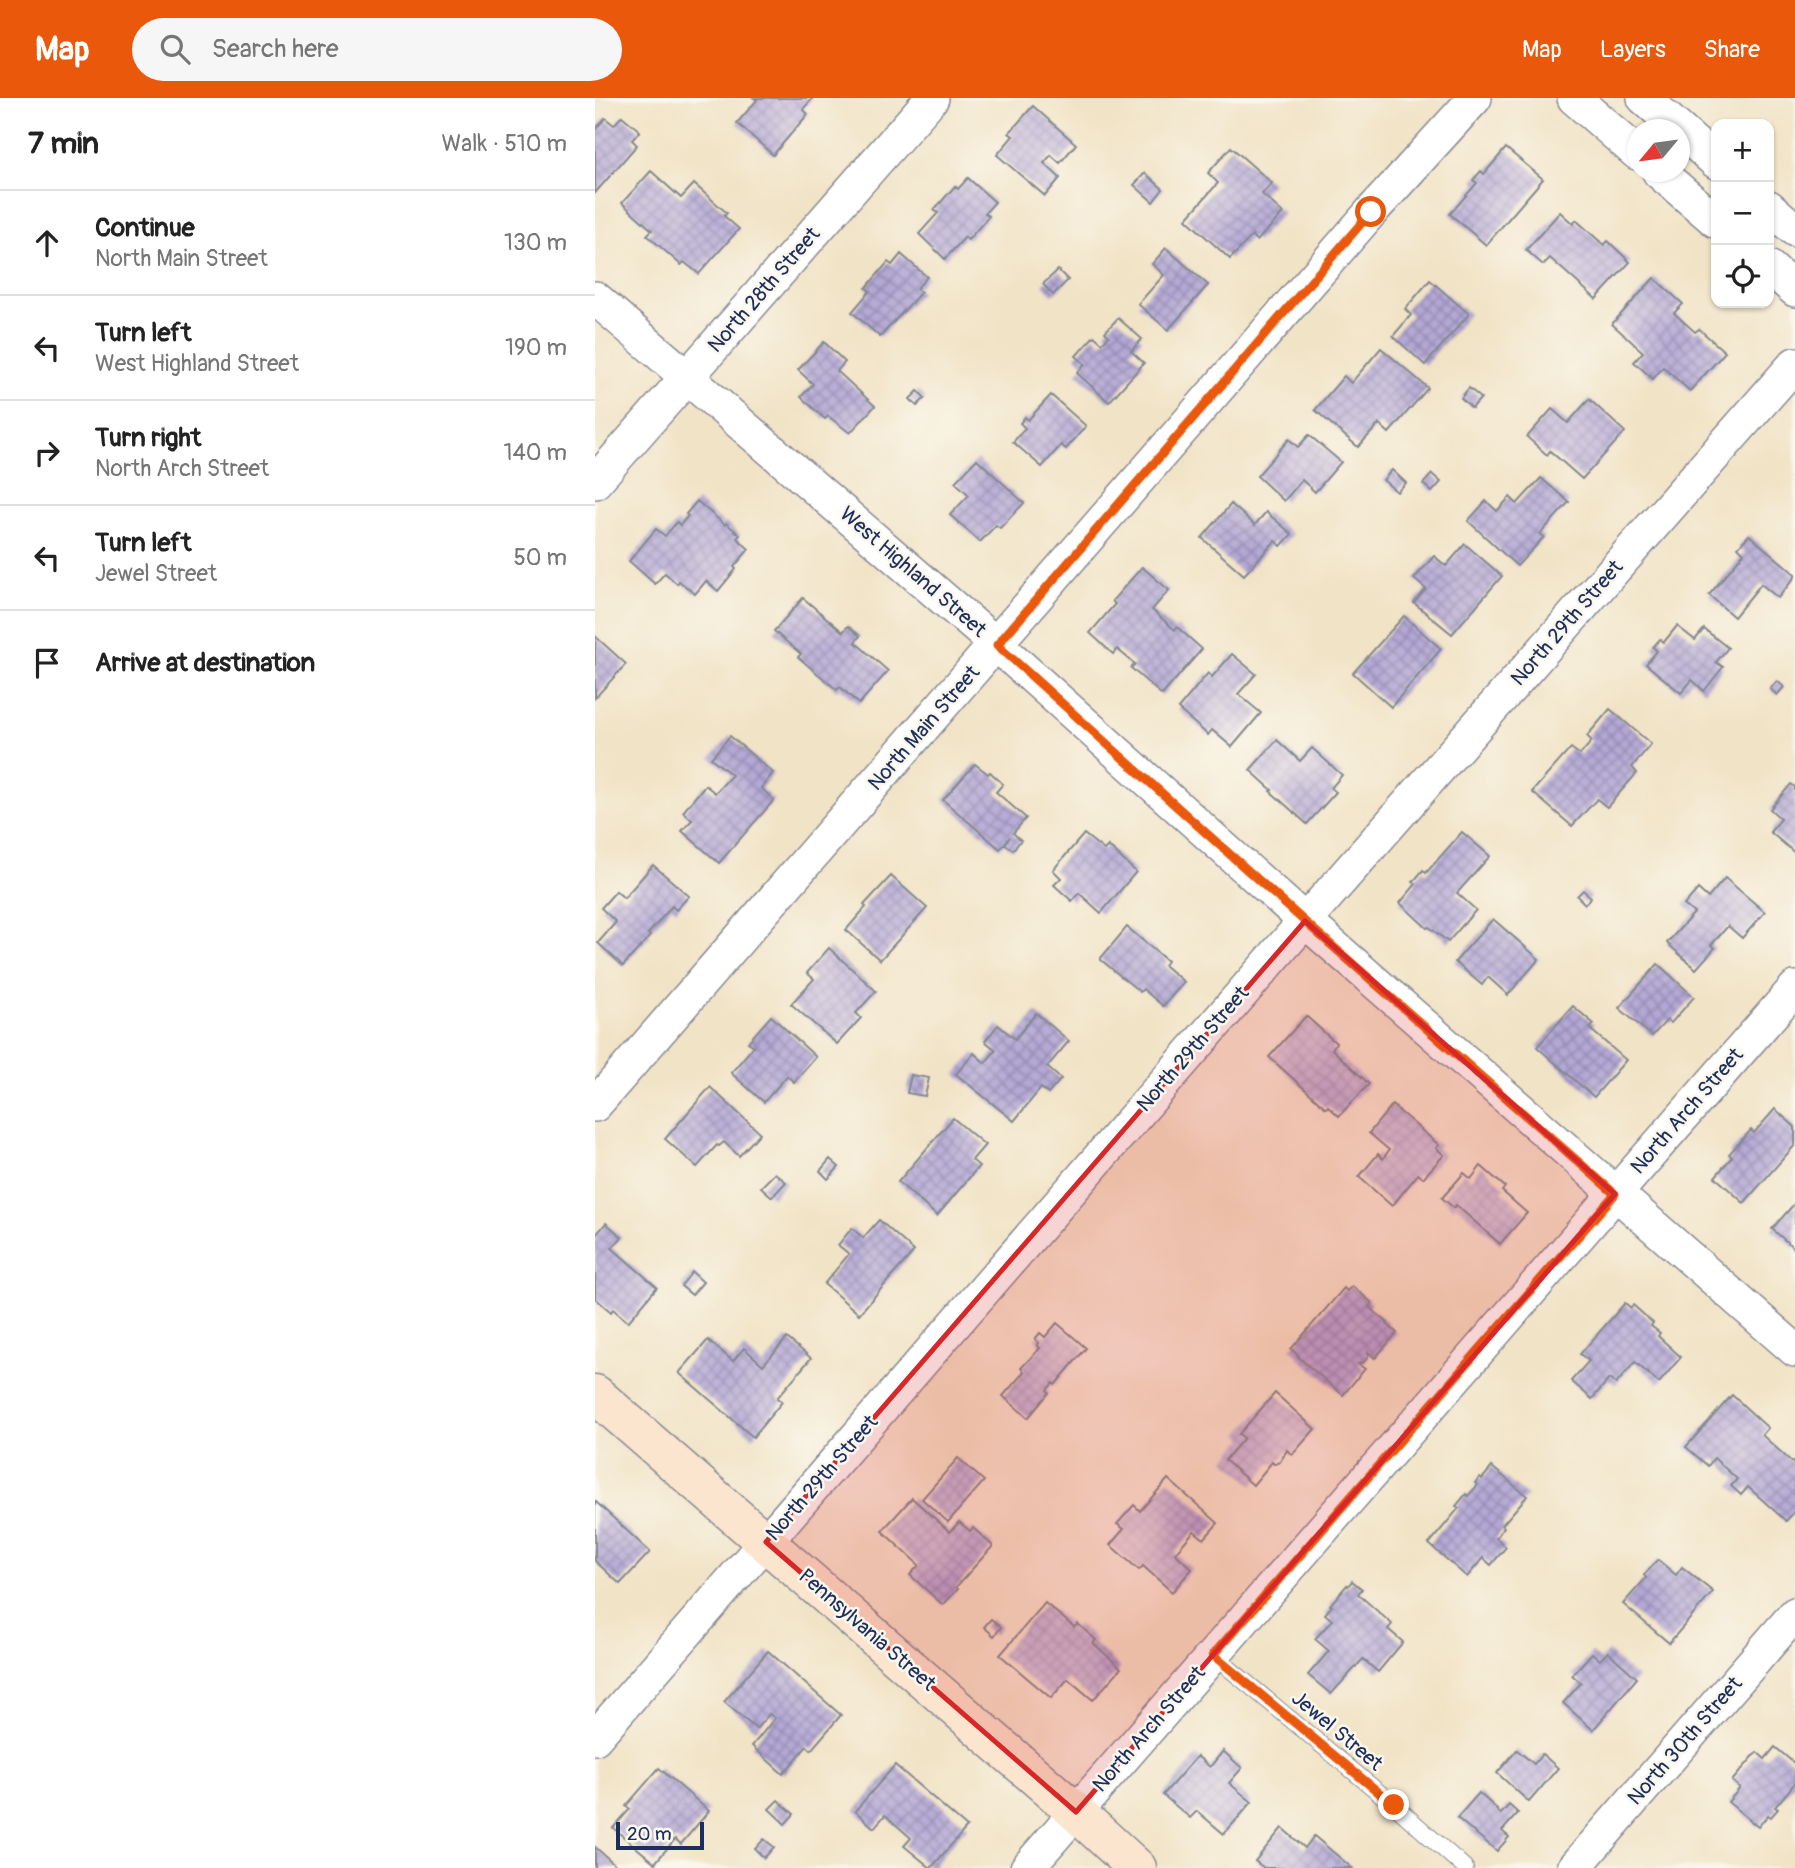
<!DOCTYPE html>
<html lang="en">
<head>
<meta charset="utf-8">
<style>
	:root { --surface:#fff; --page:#f6f6f6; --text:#222; --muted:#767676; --line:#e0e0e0; --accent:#ea580c }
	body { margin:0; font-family:Pangolin,sans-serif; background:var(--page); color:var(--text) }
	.controls { position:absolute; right:21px; top:21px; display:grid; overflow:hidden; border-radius:14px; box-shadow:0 2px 5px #0004 }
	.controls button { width:63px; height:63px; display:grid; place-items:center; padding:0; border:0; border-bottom:2px solid var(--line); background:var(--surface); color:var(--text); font:35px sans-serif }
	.compass { position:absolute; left:1032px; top:21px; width:63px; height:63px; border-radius:50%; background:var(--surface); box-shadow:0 2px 5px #0004; rotate:241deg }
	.scale { position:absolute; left:21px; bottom:18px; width:88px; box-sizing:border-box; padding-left:7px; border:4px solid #1b2f5e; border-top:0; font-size:19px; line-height:24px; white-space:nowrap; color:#1b2f5e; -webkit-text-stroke:5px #fbf7ec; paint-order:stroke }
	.stop { position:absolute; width:21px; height:21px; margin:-16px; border:5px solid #ea580c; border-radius:50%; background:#fff }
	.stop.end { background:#ea580c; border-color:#fff; box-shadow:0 2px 7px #0008 }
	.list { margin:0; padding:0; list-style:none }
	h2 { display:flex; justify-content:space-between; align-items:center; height:91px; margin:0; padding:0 28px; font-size:30px }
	h2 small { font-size:23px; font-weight:400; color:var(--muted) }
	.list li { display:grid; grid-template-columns:46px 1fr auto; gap:21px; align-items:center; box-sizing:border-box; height:105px; padding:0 28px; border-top:2px solid var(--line) }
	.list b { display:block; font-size:26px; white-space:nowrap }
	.list p { margin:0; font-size:23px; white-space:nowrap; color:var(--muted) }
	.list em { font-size:23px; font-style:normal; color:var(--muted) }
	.icon { flex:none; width:38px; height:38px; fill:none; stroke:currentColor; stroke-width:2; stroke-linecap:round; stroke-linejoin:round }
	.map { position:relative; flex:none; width:1200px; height:1770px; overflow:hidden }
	header { display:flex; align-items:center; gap:42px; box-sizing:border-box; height:98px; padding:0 35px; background:var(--accent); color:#fff }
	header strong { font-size:33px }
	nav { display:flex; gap:38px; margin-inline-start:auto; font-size:24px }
	.search { width:490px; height:63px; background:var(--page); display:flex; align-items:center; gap:18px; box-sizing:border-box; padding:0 24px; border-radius:38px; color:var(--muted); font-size:26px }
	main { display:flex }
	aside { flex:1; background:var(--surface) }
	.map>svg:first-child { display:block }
	.building { fill:url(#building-cross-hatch) }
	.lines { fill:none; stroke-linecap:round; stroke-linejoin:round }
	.lane-casing { stroke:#868992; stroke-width:18 }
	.street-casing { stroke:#868992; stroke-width:36 }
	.secondary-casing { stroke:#868992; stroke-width:41 }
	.lane { stroke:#fff; stroke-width:16 }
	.street { stroke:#fff; stroke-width:33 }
	.secondary { stroke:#fbe5cf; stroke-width:38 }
	.route { stroke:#ea580c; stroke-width:9 }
	.marked { fill:#d62828; fill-opacity:0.2; stroke:#d62828; stroke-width:5; stroke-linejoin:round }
	.labels { text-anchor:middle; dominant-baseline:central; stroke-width:5; stroke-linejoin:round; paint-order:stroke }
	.street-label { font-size:21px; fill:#1b2f5e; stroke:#fbf7ec }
</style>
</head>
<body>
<header>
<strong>Map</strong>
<div class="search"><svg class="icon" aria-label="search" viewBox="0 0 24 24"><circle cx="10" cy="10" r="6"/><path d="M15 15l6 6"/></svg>Search here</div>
<nav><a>Map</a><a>Layers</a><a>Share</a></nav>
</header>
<main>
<aside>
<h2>7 min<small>Walk · 510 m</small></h2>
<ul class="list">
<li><svg class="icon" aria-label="ahead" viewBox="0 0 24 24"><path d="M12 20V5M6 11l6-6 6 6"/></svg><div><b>Continue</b><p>North Main Street</p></div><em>130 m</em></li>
<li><svg class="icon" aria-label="left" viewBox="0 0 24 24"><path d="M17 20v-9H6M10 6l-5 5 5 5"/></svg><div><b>Turn left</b><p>West Highland Street</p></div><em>190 m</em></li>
<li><svg class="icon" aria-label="right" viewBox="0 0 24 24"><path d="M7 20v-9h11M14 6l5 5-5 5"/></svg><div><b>Turn right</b><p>North Arch Street</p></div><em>140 m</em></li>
<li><svg class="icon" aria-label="left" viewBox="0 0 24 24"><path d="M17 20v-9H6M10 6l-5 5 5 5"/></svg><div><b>Turn left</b><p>Jewel Street</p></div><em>50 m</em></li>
<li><svg class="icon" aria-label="arrive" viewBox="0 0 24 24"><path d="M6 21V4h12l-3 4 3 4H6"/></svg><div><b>Arrive at destination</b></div></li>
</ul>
</aside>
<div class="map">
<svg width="1200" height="1770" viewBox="0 0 1200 1770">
	<defs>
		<pattern id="building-cross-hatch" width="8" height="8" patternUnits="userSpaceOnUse" patternTransform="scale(1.75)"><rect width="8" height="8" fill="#b4a8d5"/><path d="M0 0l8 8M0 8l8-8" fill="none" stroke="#9289b0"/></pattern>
	</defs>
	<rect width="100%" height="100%" fill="#fbf7ec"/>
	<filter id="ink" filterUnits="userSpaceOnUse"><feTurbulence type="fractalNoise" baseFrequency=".0143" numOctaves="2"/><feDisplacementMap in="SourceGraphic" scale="14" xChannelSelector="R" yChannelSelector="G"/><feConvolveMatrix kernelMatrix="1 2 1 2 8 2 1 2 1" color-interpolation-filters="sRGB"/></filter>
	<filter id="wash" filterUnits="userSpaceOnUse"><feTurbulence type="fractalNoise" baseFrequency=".00686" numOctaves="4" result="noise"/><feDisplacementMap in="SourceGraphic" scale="28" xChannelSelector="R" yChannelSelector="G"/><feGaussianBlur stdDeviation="1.57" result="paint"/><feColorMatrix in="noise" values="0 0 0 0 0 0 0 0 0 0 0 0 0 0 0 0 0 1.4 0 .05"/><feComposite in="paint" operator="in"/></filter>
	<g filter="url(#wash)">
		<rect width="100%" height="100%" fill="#f1e3c6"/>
		<g id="blocks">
			<!-- building -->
			<g class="building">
				<polygon points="159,0 218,0 208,11 213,16 178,57 142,25 162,2"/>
				<polygon points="438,8 481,46 465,65 456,57 449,65 465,80 450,98 402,57 418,38 414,35"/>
				<polygon points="27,18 45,33 37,42 42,47 0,95 0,32 10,20 19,27"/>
				<polygon points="636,49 677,85 667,96 688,115 662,143 657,138 635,161 591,121 623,85 613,75"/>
				<polygon points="911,50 948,81 891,147 855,116 882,85 878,82 886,73 889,76"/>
				<polygon points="56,73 86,100 99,86 132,115 129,118 144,131 104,176 89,164 86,167 52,137 57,132 27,105"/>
				<polygon points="550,75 568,91 558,104 539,87"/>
				<polygon points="373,80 400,104 390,115 394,118 373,142 370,139 350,161 324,136 343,115 339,112 360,88 363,91"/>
				<polygon points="965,114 978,126 981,122 1009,147 1013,143 1035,164 1001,201 955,160 948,167 931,152"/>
				<polygon points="571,150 613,187 573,232 543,206 569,177 557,166"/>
				<polygon points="306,156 332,179 321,191 326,194 285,239 257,214 275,193 271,190 293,164 297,167"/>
				<polygon points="463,172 473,182 458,197 448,186"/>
				<polygon points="1059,180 1088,206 1079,215 1100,234 1104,231 1130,254 1095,293 1068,269 1058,281 1039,264 1048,254 1017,226"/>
				<polygon points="835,182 874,216 830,267 798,238 816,217 810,211"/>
				<polygon points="523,220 547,241 536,253 549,265 514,304 482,275 490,266 481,258 499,238 507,245 514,238 510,234"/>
				<polygon points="229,244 250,264 242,273 280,308 255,335 233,318 230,321 206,299 218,286 203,272"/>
				<polygon points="786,250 833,290 794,335 784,326 763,349 720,312 749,278 756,285"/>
				<polygon points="874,290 886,300 877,310 866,300"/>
				<polygon points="323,293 330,300 322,308 315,301"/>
				<polygon points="456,297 491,328 471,351 466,347 447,369 418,344 430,330 425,325 430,319 433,322"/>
				<polygon points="994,301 1030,334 987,381 955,353 952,357 932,339 957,311 973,325"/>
				<polygon points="714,337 746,364 720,394 707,382 689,403 662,378 694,341 703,349"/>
				<polygon points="382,361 429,405 405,430 401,427 385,444 355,417 374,397 360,384"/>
				<polygon points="797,372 811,385 802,394 788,382"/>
				<polygon points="837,376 846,384 837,394 828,386"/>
				<polygon points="946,380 974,404 945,436 949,439 922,468 873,423 891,403 902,413 915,399 922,406"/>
				<polygon points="102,403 130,427 131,425 145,437 142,440 154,451 139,469 141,471 123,493 111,483 100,496 84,483 82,486 70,475 60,486 34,463 61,431 70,438 82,424 85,427 93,418 91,416"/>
				<polygon points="636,406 660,427 671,414 697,436 686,448 680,443 649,477 607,440"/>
				<polygon points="1154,437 1200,476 1200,479 1183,500 1166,486 1139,519 1114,497 1149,455 1143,449"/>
				<polygon points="870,446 907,478 857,536 819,505 831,491 819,481 839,458 851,468"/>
				<polygon points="547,469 574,492 557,512 580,532 582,529 607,551 567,597 536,570 540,566 522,551 518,556 495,535 520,506 517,503"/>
				<polygon points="208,500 248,534 253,528 265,538 260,544 293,573 264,606 245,589 242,592 203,559 206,556 179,533"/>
				<polygon points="809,518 846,551 796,609 758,575"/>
				<polygon points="1082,528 1100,542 1109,531 1133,550 1121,564 1128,569 1109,593 1097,582 1086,595 1051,566 1062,553 1058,549 1065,541 1069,544"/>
				<polygon points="0,538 31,566 0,600"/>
				<polygon points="637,556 661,576 643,596 666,615 637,649 617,632 613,637 583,611 613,575 617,579"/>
				<polygon points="1182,583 1189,589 1182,597 1175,591"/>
				<polygon points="1015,611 1056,646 1037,669 1042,675 1012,709 1002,701 977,728 937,694 976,650 985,657 997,643 992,638"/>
				<polygon points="135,638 178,675 166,690 179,702 124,765 87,733 97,722 88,714 110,687 120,695 137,677 116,660"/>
				<polygon points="682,642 705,663 717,650 747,677 736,690 741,694 712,726 675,693 677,692 655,672"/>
				<polygon points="380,666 393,676 395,674 408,686 401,694 431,720 418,735 426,742 418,752 410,746 415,739 405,751 348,702"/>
				<polygon points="1196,686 1200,689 1200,755 1175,734 1186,721 1175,711"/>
				<polygon points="867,734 895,758 862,795 881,812 853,844 834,829 832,830 805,805 821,786 818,784 828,772 831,775"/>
				<polygon points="489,736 509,752 513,748 541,774 506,815 484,795 477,803 459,787 466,780 458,772"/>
				<polygon points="58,767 94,798 81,812 77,808 53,836 55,838 28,868 3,845 21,824 6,810 21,793 29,800"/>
				<polygon points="296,778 332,810 285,862 251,832 271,809 269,807"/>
				<polygon points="1130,780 1170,814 1147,840 1133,828 1116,847 1120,850 1101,871 1072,845 1099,815 1089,807 1103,791 1113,800"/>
				<polygon points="988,792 996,799 990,806 982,798"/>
				<polygon points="898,821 944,861 913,897 893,879 887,887 860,864"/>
				<polygon points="532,829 572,863 569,867 589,884 568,908 548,891 545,894 505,861"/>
				<polygon points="234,850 281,893 261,915 266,920 242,946 196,906 219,881 212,875"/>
				<polygon points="1063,866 1099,899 1076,925 1072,922 1057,938 1024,910"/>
				<polygon points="978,908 999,926 995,931 1031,962 999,999 942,949"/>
				<polygon points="441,915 474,943 452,969 466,981 453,996 446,990 419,1023 361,976 379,955 390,965 401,952 390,943 403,927 420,941"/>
				<polygon points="176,918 221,959 199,984 192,978 169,1004 136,975 159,948 153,944"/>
				<polygon points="711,918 741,945 737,951 774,986 744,1018 733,1008 731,1010 674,959"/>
				<polygon points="316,977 334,980 330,998 312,995"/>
				<polygon points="115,989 165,1035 144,1058 129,1044 124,1048 122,1047 102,1069 70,1041"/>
				<polygon points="797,1007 844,1047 841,1050 849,1057 828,1080 823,1076 797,1108 764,1079 783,1056 788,1061 794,1052 774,1035"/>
				<polygon points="1180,1011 1200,1029 1200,1047 1149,1105 1120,1079 1137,1059 1134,1056 1156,1032 1159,1035"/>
				<polygon points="358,1020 390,1047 377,1062 384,1068 342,1118 303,1084"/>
				<polygon points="235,1061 244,1069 233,1081 225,1073"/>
				<polygon points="886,1068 910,1089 907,1093 932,1115 905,1146 861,1107 859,1110 847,1100 869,1075 876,1081"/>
				<polygon points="180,1075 191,1084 177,1099 166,1089"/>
				<polygon points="1200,1105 1200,1151 1177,1131"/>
				<polygon points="284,1122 319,1153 264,1216 229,1186 254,1156 243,1147 257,1130 268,1140"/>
				<polygon points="11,1125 27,1139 17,1150 62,1189 33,1224 18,1211 16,1214 0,1200 0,1138"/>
				<polygon points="97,1174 108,1184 97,1197 86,1188"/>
				<polygon points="757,1188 777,1205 774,1209 793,1225 792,1226 802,1235 780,1260 773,1254 773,1259 769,1264 763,1266 770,1271 748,1297 703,1259 704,1258 696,1251 749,1190 752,1193"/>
				<polygon points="1030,1205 1036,1210 1038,1207 1058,1225 1056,1228 1065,1235 1063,1238 1086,1259 1064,1285 1040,1264 1021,1286 1014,1281 997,1301 976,1283 994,1263 985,1256"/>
				<polygon points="462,1225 491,1250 460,1287 458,1285 452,1292 454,1295 433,1320 408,1298 429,1274 426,1270 445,1250 442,1247 444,1245 440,1241 445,1235 450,1239"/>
				<polygon points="192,1240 216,1260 182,1300 187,1304 158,1339 84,1275 113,1242 138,1263 149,1250 168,1267"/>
				<polygon points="680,1295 720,1331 697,1357 692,1352 685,1364 679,1366 677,1364 658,1387 630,1362 649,1340 644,1336"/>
				<polygon points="1137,1297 1173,1330 1167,1337 1200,1367 1200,1413 1191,1423 1153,1389 1146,1397 1136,1388 1142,1381 1119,1360 1113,1368 1091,1349"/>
				<polygon points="363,1360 389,1383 353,1424 327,1401"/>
				<polygon points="897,1369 932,1398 907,1427 909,1429 901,1440 911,1449 896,1467 888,1460 872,1479 834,1446 864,1410 861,1408 871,1396 873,1398 883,1387 880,1385 885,1379 887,1381"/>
				<polygon points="573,1381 623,1425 609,1441 599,1433 580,1455 597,1471 577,1494 548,1468 544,1472 515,1447 529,1431 522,1426 539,1407 545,1413"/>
				<polygon points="317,1400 355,1434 364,1424 375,1433 378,1430 398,1448 361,1489 363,1491 348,1507 315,1477 324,1467 287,1433"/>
				<polygon points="0,1403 55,1454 25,1486 0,1463"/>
				<polygon points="1063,1462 1081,1477 1087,1469 1118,1494 1074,1545 1028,1506 1051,1480 1049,1477"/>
				<polygon points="757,1483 767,1491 763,1496 797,1526 793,1531 808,1544 783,1574 768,1561 736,1596 713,1577 734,1553 720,1541 737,1522 730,1516 737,1508 735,1507 752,1487 753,1488"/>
				<polygon points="450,1505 479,1529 483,1526 501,1542 498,1545 526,1570 498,1602 473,1581 456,1600 405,1557"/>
				<polygon points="396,1521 406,1529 399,1538 389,1529"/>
				<polygon points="173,1553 246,1617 216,1652 212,1648 188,1676 157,1648 180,1620 174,1616 161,1631 129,1604"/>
				<polygon points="1013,1554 1042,1580 998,1632 968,1605 986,1585 977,1577 997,1555 1005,1562"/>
				<polygon points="1180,1649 1200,1666 1200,1685 1180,1709 1183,1711 1176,1719 1173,1717 1163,1729 1133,1704 1145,1690 1137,1683 1162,1654 1170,1661"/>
				<polygon points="922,1652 939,1666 947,1656 963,1670 934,1704 902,1675"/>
				<polygon points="628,1653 647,1670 634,1685 657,1704 629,1736 602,1713 595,1720 568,1697 602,1658 615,1669"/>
				<polygon points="300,1667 372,1729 336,1770 309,1748 316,1740 290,1717 279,1730 260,1713"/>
				<polygon points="64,1670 114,1713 86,1746 80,1741 60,1765 18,1730 35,1711 31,1708"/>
				<polygon points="884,1695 902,1711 901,1712 906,1716 914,1707 923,1715 907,1733 914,1739 902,1753 862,1720"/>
				<polygon points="183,1702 199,1716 190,1726 174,1711"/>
				<polygon points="687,1730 710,1750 719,1738 757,1770 669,1770 660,1763"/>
				<polygon points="169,1741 179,1749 169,1760 160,1751"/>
				<polygon points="0,1749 24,1770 0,1770"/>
			</g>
		</g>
	</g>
	<g filter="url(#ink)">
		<use href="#blocks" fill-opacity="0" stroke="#868992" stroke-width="2"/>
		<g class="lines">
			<defs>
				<polyline id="lane" points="618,1557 799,1707 870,1770"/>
				<g id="street">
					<polyline points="979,0 1042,55"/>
					<polyline points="1049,0 1121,64"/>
					<polyline points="1064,74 1121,123"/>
					<polyline points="1174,109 1200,132"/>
					<polyline points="1174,169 1200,192"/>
					<polyline points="0,200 402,547 710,823 1200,1252"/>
					<polyline points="0,384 337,0"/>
					<polyline points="0,1007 776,114 880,0"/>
					<polyline points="0,1640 710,823 1200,266"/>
					<polyline points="432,1770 1200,890"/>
					<polyline points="979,1770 1200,1516"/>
				</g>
				<polyline id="secondary" points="0,1296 481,1714 542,1770"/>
			</defs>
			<!-- lane casing -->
			<use href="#lane" class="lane-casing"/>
			<!-- street casing -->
			<use href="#street" class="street-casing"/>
			<!-- secondary casing -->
			<use href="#secondary" class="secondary-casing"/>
			<!-- lane -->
			<use href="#lane" class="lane"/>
			<!-- street -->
			<use href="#street" class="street"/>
			<!-- secondary -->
			<use href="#secondary" class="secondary"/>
		</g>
	</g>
	<g class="lines" filter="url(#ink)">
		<!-- route -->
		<polyline class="route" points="776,114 402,547 709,823 1020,1096 618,1557 799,1707"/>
	</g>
	<!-- marked area -->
	<path class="marked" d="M710,823l310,273 -539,618 -310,-270z"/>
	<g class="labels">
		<!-- street labels -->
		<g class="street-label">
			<text transform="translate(169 192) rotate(-49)">North 28th Street</text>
			<text transform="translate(318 474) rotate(41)">West Highland Street</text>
			<text transform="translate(972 525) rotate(-49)">North 29th Street</text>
			<text transform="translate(329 630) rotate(-49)">North Main Street</text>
			<text transform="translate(598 951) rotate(-49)">North 29th Street</text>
			<text transform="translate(1092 1013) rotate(-49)">North Arch Street</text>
			<text transform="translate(227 1380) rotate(-49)">North 29th Street</text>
			<text transform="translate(272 1532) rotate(41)">Pennsylvania Street</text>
			<text transform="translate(554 1631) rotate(-49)">North Arch Street</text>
			<text transform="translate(742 1633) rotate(40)">Jewel Street</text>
			<text transform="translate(1090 1643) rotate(-49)">North 30th Street</text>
		</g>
	</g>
</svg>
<div class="controls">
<button>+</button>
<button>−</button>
<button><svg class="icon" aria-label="locate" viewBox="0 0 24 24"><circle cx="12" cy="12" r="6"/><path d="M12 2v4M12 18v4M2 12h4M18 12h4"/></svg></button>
</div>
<svg class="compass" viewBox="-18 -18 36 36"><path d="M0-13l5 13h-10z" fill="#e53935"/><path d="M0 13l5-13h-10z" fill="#767676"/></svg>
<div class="scale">20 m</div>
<div class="stop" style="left:776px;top:114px"></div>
<div class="stop end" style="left:799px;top:1707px"></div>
</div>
</main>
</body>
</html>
